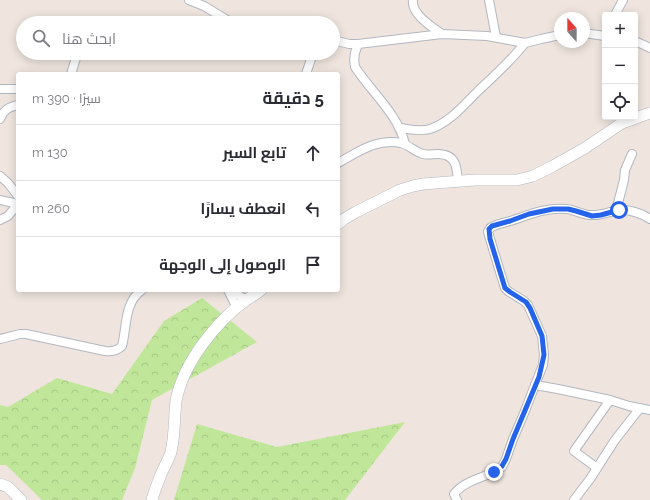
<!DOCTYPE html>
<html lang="ar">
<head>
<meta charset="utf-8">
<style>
	:root { --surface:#fff; --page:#f2f2f3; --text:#2b2b33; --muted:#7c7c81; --line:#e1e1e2 }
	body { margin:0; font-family:Raleway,Cairo,sans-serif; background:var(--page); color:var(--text); direction:rtl }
	.controls { position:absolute; right:12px; top:12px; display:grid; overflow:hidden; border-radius:4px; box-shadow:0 2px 10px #0003 }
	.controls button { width:36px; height:36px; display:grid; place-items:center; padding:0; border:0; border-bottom:1px solid var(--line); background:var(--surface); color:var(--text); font:20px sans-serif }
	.compass { position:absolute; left:554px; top:12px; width:36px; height:36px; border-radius:50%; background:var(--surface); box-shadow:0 2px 10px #0003; rotate:339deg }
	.stop { position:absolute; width:12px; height:12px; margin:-9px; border:3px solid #2563eb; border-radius:50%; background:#fff }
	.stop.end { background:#2563eb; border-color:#fff; box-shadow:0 1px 4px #0008 }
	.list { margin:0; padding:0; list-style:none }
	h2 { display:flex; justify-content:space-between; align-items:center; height:52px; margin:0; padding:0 16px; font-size:17px }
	h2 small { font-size:13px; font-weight:400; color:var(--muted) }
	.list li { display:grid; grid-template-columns:26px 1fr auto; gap:12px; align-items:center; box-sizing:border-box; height:56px; padding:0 16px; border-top:1px solid var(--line) }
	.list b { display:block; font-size:15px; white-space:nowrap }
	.list em { font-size:13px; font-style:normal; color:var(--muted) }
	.icon { flex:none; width:22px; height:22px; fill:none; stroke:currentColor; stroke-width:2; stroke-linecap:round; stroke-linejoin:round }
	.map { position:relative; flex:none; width:650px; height:500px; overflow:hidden; direction:ltr }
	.search { position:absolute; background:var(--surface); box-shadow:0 2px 10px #0003; left:16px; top:16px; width:324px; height:44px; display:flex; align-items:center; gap:10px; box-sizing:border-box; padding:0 14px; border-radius:22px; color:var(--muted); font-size:15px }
	.panel { position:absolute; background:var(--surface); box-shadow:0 2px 10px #0003; left:16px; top:72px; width:324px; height:220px; border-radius:4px; direction:rtl }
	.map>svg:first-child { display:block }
	.forest { fill:url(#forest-crowns) }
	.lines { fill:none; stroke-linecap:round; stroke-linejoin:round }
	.street-casing { stroke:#b2b7c1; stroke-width:10 }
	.secondary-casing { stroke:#b2b7c1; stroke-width:12 }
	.street { stroke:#fff; stroke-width:8 }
	.secondary { stroke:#fff; stroke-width:11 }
	.route { stroke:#2563eb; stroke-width:5 }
</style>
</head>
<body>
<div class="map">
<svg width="650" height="500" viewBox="0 0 650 500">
	<defs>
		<pattern id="forest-crowns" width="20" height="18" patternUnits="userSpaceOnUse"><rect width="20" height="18" fill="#c0e799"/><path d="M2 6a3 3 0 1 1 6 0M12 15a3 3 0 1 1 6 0" fill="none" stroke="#a5c684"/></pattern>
	</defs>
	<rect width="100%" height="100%" fill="#efe5de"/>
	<!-- forest -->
	<g class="forest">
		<polygon points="202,298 257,342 152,400 135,468 122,500 42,500 6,465 0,465 0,405 8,407 57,378 112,394 164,321"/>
		<polygon points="405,422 345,500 174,500 197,424 277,447"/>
	</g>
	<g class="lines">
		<defs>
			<g id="street">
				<polyline points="189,0 204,6 232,23"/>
				<path d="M413,0c-2,14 19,27 29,34"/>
				<polyline points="489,0 496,37"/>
				<polyline points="615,15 623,0"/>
				<polyline points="231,23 262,21 275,23"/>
				<polyline points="584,33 605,36"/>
				<polyline points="333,40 349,44 358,44 442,34 487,36 525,43 541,39 560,35"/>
				<polyline points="635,41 650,48"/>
				<path d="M358,44c-3,8 -5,14 -3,23 17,26 43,47 50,77"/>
				<polyline points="71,74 76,58 81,53"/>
				<polyline points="306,74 313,53"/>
				<polyline points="0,89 18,89"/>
				<path d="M0,119c4,-9 8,-12 18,-14"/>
				<path d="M400,128c9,1 20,4 30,1 19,-6 34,-24 48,-38 16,-15 33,-30 47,-48"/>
				<path d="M338,163c20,-11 39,-25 63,-20 8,2 14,9 22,11 4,1 10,0 15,0 18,0 19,13 20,28"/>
				<polyline points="0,176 8,183 18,196"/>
				<polyline points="0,200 18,204"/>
				<polyline points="616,211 624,180 625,170 632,154"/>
				<path d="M650,219c-9,-6 -22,-10 -32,-9 -9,2 -16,5 -24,5 -10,1 -18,-5 -27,-6 -21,-2 -38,6 -57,12 -7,2 -14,3 -20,7l-2,4 9,30 8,26 3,3 16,10 4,4 14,31 2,19 -1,10 -8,20 23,4 52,11 19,6 21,4"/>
				<polyline points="0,220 8,216 18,204"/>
				<polyline points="228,290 237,308"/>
				<polyline points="231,290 246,300"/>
				<path d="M0,339l20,-5h6l79,17c7,1 12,0 17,-5 5,-19 2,-44 20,-56"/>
				<polyline points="597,468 574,451 610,400"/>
				<path d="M457,500l-3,-6c9,-12 27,-16 40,-22l8,-5 4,-8 7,-20 12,-28 10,-26"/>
				<polyline points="574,500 590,479 615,440 640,408"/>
			</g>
			<g id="secondary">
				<polyline points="338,224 344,219 356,212 400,190 413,186 423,184 475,180 517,180 533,176 553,166 585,148 622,123 650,113"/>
				<polyline points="0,484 8,487 21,500"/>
				<path d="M152,500c2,-8 5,-15 8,-23 3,-8 8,-16 11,-25 4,-17 3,-34 5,-51 7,-38 40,-79 70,-101 5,-3 10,-6 15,-10"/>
			</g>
		</defs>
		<!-- street casing -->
		<use href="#street" class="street-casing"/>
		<!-- secondary casing -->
		<use href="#secondary" class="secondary-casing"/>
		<!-- street -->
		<use href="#street" class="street"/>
		<!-- secondary -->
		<use href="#secondary" class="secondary"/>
	</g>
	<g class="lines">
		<!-- route -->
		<polyline class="route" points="494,472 502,466 506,459 513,439 539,377 544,355 542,336 530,308 526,302 510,292 505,288 490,239 489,229 492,226 510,221 529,214 553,209 568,209 576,211 592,216 601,215 619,210"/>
	</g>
</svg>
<div class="controls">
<button>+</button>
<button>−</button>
<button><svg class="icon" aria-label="locate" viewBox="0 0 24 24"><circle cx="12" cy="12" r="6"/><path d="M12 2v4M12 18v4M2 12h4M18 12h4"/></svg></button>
</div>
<svg class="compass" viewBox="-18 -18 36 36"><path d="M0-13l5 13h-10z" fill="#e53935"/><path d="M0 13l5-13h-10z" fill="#7c7c81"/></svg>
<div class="stop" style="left:619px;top:210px"></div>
<div class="stop end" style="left:494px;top:472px"></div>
<div class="search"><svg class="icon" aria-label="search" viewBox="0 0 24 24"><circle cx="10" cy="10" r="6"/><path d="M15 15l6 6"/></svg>ابحث هنا</div>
<section class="panel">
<h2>5 دقيقة<small>سيرًا · 390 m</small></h2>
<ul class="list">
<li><svg class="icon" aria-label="ahead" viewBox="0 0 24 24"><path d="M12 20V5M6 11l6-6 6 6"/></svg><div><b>تابع السير</b></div><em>130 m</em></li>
<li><svg class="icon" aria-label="left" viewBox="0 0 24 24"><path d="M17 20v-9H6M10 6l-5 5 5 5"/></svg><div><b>انعطف يسارًا</b></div><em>260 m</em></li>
<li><svg class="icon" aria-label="arrive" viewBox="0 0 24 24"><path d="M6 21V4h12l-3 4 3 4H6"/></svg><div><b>الوصول إلى الوجهة</b></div></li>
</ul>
</section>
</div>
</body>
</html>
